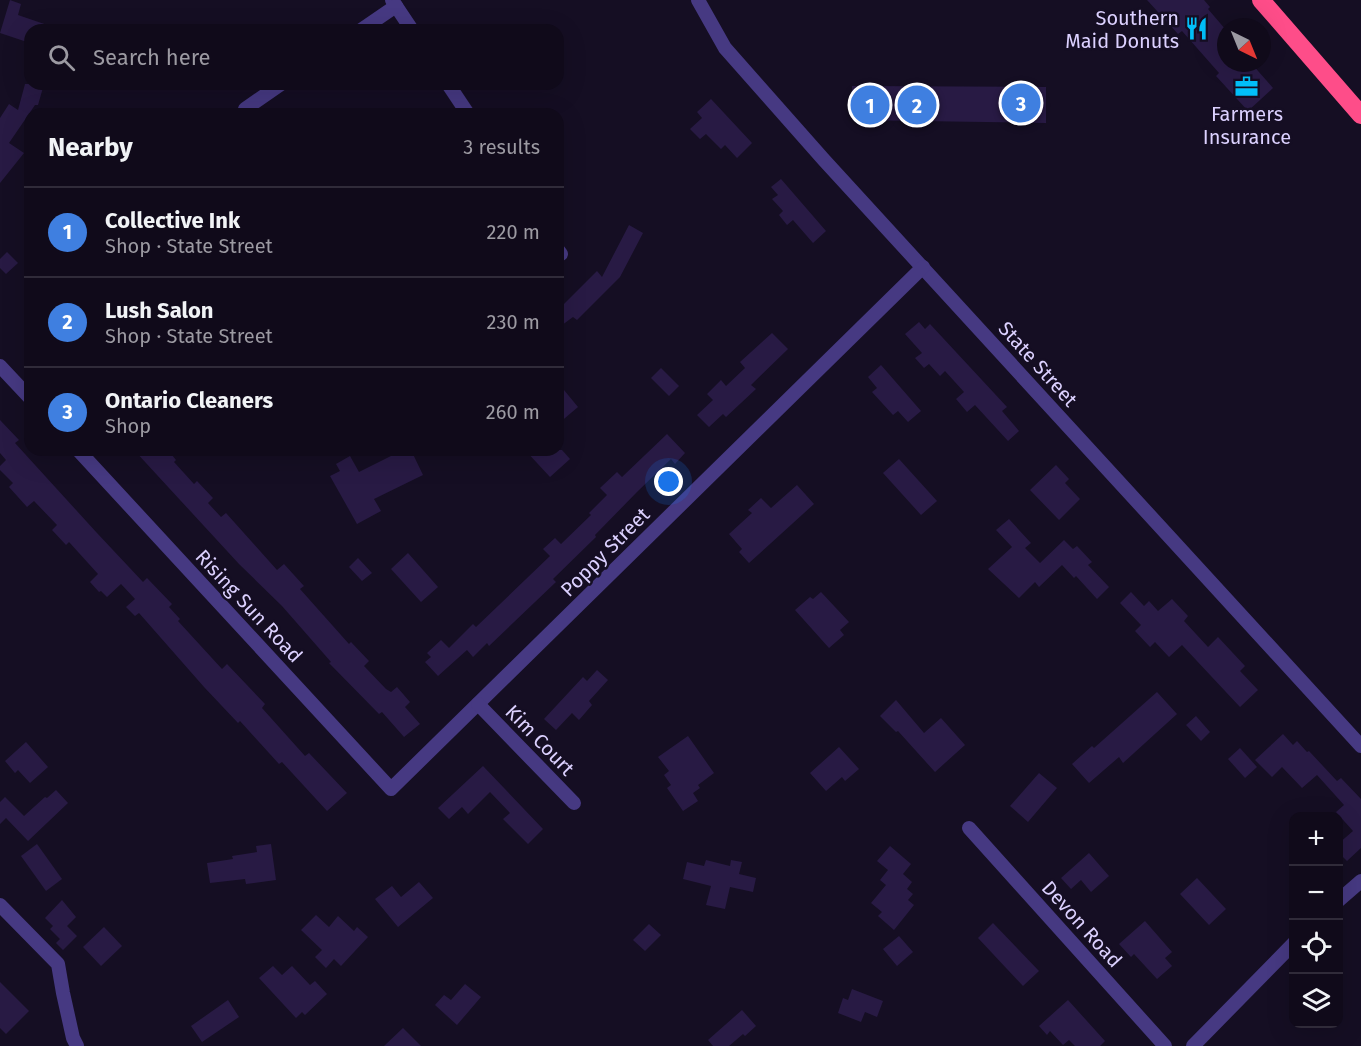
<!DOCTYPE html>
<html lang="en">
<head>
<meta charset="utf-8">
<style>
	:root { --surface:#100a1a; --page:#191323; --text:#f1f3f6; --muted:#9c9aa2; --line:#302b39; --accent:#02bff9 }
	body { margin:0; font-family:"Fira Sans",sans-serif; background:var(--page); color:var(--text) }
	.controls { position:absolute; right:18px; bottom:18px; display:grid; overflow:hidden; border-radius:12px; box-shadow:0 6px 24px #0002 }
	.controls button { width:54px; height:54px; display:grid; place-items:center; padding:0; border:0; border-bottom:2px solid var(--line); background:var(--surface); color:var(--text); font:30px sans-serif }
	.compass { position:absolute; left:1217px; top:18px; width:54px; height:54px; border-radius:50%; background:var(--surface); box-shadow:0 6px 24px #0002; rotate:137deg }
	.you { position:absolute; left:669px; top:482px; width:21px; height:21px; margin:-15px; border:4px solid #fff; border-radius:50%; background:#1a73e8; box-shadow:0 0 0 9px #1a73e833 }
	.badge { display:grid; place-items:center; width:39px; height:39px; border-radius:50%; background:var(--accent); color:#fff; font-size:20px; font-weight:700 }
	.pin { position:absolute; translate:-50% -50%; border:3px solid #fff; box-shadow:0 2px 6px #0006 }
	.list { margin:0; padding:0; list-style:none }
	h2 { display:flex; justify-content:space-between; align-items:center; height:78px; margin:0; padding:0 24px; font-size:26px }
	h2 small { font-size:20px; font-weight:400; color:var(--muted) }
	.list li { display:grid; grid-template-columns:39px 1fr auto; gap:18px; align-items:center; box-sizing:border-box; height:90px; padding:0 24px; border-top:2px solid var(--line) }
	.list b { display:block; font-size:22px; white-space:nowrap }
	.list p { margin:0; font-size:20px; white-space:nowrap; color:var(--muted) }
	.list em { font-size:20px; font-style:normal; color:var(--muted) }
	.icon { flex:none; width:33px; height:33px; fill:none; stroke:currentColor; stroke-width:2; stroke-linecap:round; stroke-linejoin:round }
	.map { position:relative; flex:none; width:1361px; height:1046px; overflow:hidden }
	.search { position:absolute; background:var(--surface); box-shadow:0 6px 24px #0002; left:24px; top:24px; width:540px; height:66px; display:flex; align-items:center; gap:15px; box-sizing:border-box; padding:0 21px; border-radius:18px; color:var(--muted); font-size:22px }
	.panel { position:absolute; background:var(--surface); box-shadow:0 6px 24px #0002; left:24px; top:108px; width:540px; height:348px; border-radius:18px }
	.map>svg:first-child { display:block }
	.building { fill:#281a44 }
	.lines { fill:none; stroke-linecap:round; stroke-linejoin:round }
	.minor { stroke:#463982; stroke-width:14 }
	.motorway { stroke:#fe4d89; stroke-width:18 }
	.labels { text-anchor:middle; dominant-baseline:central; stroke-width:5; stroke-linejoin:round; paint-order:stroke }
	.poi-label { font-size:20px; fill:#dcd1ff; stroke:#150e23; text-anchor:end }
	.street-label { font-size:20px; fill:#dcd1ff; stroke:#150e23 }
</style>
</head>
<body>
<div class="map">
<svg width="1361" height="1046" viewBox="0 0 1361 1046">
	<rect width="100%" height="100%" fill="#150e23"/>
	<!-- building -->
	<g class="building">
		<polygon points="10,0 21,4 18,15 56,28 56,30 30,30 30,43 0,33"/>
		<polygon points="1147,0 1204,0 1210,7 1208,9 1226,30 1226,63 1251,63 1273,88 1248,111 1216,76 1219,73 1182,31 1178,34"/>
		<polygon points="25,84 44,84 38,105 35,105 9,143 24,153 0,183 0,118 9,104 18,110"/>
		<polygon points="852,86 1046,87 1046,123 852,120"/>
		<polygon points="711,99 752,143 737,158 725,145 721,149 706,134 700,139 690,129 702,118 697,112"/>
		<polygon points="781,179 826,231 813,243 793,220 787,225 779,215 783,211 772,199 778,195 771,187"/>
		<polygon points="629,225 643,233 620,277 577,320 573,317 558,328 558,310 597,271 602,277"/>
		<polygon points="7,252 18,263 6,274 0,268 0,259"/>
		<polygon points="919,322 925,329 930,324 1007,407 1002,411 1019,431 1008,441 975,405 967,412 956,399 964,392 945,371 940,376 929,364 924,368 915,358 922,353 905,334"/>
		<polygon points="772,333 788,349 751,385 756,389 726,417 723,414 709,427 697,415 713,400 707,394 721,380 726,386 745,368 740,362"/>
		<polygon points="881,365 921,411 908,422 898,411 893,415 872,392 877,388 868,377"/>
		<polygon points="661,368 679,386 669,396 651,378"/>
		<polygon points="564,390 578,407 558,424 558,395"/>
		<polygon points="0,420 19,440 15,443 97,533 143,582 147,578 172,604 169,607 180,619 178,621 222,669 227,664 265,704 262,708 305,756 309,753 347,793 327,811 282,762 279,764 240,721 238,723 204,687 139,613 135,616 126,607 135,599 121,584 107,597 101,591 99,592 90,582 98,574 69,542 66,545 52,530 57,525 34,501 27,507 9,487 13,483 0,470 0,466 6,460 0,453"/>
		<polygon points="667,434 685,453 675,464 671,459 637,492 595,535 596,537 553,579 556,582 489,646 487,643 473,657 467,650 438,676 425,662 431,657 427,653 441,640 449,648 473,624 476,627 550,556 543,549 555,538 561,544 591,515 589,513 607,495 600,488 617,472 622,477"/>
		<polygon points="134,450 168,450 176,460 174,462 194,484 197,481 213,498 208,503 221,517 226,513 277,570 284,564 304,586 300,589 349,644 351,642 369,661 364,666 386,689 391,692 397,687 410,702 405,707 420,724 404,737 382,712 379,714 329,663 331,662 282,606 239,564"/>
		<polygon points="403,450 411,450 423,475 374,499 381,511 357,524 330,476 340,471 336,464 350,456 359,472"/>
		<polygon points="525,450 562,450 570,459 550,477"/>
		<polygon points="899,459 937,501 921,515 883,473"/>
		<polygon points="1056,465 1069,479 1065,483 1080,499 1059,520 1030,490"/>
		<polygon points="797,485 814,504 749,563 739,552 742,549 729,534 752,513 748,510 761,498 771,508"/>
		<polygon points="1009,519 1031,543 1025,548 1040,563 1064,540 1073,549 1077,546 1092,562 1088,565 1109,587 1097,599 1076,576 1074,578 1062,565 1039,587 1035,582 1019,598 988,569 1012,547 996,530"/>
		<polygon points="408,553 438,587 421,602 391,569"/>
		<polygon points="358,558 372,573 362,581 349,567"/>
		<polygon points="821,592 849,622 840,630 844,635 829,648 795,610 810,597 813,599"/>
		<polygon points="1131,592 1144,606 1149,601 1158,611 1172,599 1188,616 1184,621 1208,647 1218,637 1245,666 1240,671 1258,690 1240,707 1182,645 1169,657 1155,642 1150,647 1135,631 1141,625 1120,603"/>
		<polygon points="597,670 608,680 589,701 592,705 579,720 572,713 556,730 544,719 583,677 587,681"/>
		<polygon points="1157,692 1177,714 1123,763 1119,757 1089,783 1072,764 1092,746 1094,748"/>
		<polygon points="896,700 924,733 941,718 965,745 935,772 898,731 896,732 880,716"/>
		<polygon points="1196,716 1210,732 1201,741 1186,725"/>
		<polygon points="1283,734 1293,745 1297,741 1307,752 1309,751 1337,781 1341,778 1361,799 1361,848 1347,861 1338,852 1338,844 1353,831 1336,812 1344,805 1317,775 1302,788 1282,767 1272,777 1255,760"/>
		<polygon points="688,736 714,773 698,785 700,788 693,793 698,801 683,811 667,788 671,785 664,775 669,771 658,757"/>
		<polygon points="26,742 48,767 30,783 18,770 15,773 5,761"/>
		<polygon points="839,747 859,769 845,781 842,777 826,791 810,773"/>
		<polygon points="1240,748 1257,767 1245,778 1228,759"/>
		<polygon points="483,766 543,829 528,844 503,819 510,813 490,792 468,814 462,807 449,819 438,808"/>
		<polygon points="1039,773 1057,788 1028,822 1010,806"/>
		<polygon points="56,790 68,803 28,841 6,818 0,824 0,802 5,797 24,816 45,797 47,798"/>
		<polygon points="37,844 62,879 46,891 21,856"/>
		<polygon points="271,844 276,880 246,884 245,879 210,883 207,863 233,859 232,856 257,852 256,846"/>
		<polygon points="890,846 911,864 903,874 912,882 907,889 913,894 908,900 914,905 894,930 878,916 882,912 871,903 886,885 880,880 888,870 877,861"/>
		<polygon points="1089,853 1109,876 1091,892 1081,880 1071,889 1061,878"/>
		<polygon points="706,860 730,866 731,860 742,862 739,874 756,878 753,892 730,887 725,909 706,905 711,886 683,879 687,862 704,866"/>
		<polygon points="1197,878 1226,909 1209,925 1180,894"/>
		<polygon points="419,882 433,898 398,927 375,899 392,886 401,897"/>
		<polygon points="62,900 76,917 67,926 77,936 63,950 56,943 60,939 50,929 53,926 45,918"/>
		<polygon points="316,915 329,927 338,916 354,931 357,927 368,937 341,966 334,959 326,968 315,957 322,950 301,930"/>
		<polygon points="1145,921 1172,952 1165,958 1172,966 1157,979 1134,954 1131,957 1119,944"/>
		<polygon points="993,923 1039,971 1023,986 978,938"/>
		<polygon points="649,924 661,935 645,951 633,940"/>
		<polygon points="104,927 122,946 101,966 83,947"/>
		<polygon points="899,936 913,952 897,966 883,949"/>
		<polygon points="273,966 282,975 292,966 310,985 315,981 327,994 305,1015 302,1012 296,1018 259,978"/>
		<polygon points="0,982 29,1011 6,1034 0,1028"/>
		<polygon points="465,984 481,997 457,1025 435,1005 444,995 451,1000"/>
		<polygon points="852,989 883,1001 877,1017 865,1012 861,1022 838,1013 843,998 848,1000"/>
		<polygon points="228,1000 239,1017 202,1042 191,1026"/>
		<polygon points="1068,1000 1105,1041 1100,1046 1075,1046 1069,1040 1063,1045 1050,1031 1047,1035 1039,1026"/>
		<polygon points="742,1010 756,1026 745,1036 743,1034 729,1046 713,1046 708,1040"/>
		<polygon points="403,1028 421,1046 384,1046"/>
	</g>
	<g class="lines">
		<!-- minor -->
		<g class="minor">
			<polyline points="392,0 412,30"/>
			<polyline points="698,0 725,48 824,160 1361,746"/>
			<polyline points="361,30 396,6"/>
			<polyline points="448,84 468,114"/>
			<polyline points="245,109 281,84"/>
			<polyline points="558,250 561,254 558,256"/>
			<polyline points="0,366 30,398"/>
			<polyline points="78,450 391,789 923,267"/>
			<polyline points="478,704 574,803"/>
			<polyline points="969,828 1165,1046"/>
			<polyline points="1338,901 1361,881"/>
			<polyline points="0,905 58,964 63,993 73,1038 77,1046"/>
			<polyline points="1193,1046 1294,943"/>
		</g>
		<!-- motorway -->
		<polyline class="motorway" points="1261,0 1361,115"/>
	</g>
	<!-- icons -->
	<defs>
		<symbol id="restaurant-bare" viewBox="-9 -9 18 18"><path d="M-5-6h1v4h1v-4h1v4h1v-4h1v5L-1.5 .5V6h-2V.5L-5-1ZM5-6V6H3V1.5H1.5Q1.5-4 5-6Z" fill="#02bff9" stroke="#150e23" stroke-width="2.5" paint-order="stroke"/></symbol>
		<symbol id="office-bare" viewBox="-9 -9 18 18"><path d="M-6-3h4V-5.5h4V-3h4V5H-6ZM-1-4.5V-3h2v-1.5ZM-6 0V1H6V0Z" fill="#02bff9" stroke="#150e23" stroke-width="2.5" paint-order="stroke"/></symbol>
	</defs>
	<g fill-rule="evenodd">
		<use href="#restaurant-bare" x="1180" y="12" width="33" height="33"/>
		<use href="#office-bare" x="1230" y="70" width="33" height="33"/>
	</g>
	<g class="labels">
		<!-- poi labels -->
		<g class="poi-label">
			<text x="1179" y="18">Southern<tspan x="1179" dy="23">Maid Donuts</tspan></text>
			<text x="1247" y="114" text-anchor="middle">Farmers<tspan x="1247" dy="23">Insurance</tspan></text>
		</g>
		<!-- street labels -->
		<g class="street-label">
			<text transform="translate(1038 364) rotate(48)">State Street</text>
			<text transform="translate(605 552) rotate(-45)">Poppy Street</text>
			<text transform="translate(249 606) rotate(47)">Rising Sun Road</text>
			<text transform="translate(540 740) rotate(46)">Kim Court</text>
			<text transform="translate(1082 924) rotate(48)">Devon Road</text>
		</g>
	</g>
</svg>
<div class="controls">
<button>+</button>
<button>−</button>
<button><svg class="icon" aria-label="locate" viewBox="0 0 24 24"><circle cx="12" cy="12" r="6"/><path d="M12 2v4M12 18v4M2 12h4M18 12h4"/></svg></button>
<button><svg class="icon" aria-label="layers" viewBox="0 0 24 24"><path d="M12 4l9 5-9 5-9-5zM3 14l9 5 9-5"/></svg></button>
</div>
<svg class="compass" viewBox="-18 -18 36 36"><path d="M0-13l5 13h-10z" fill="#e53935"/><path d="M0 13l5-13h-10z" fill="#9c9aa2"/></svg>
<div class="you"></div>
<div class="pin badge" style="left:870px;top:105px;background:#3f7fe0">1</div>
<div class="pin badge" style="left:917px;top:105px;background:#3f7fe0">2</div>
<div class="pin badge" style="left:1021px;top:103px;background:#3f7fe0">3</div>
<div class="search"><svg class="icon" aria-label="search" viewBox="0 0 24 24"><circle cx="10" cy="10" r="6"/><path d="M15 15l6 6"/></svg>Search here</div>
<section class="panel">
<h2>Nearby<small>3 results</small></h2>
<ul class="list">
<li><span class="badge" style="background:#3f7fe0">1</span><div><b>Collective Ink</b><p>Shop · State Street</p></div><em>220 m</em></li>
<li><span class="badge" style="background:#3f7fe0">2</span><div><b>Lush Salon</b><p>Shop · State Street</p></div><em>230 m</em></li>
<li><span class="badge" style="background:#3f7fe0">3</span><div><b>Ontario Cleaners</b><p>Shop</p></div><em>260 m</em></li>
</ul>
</section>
</div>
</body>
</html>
